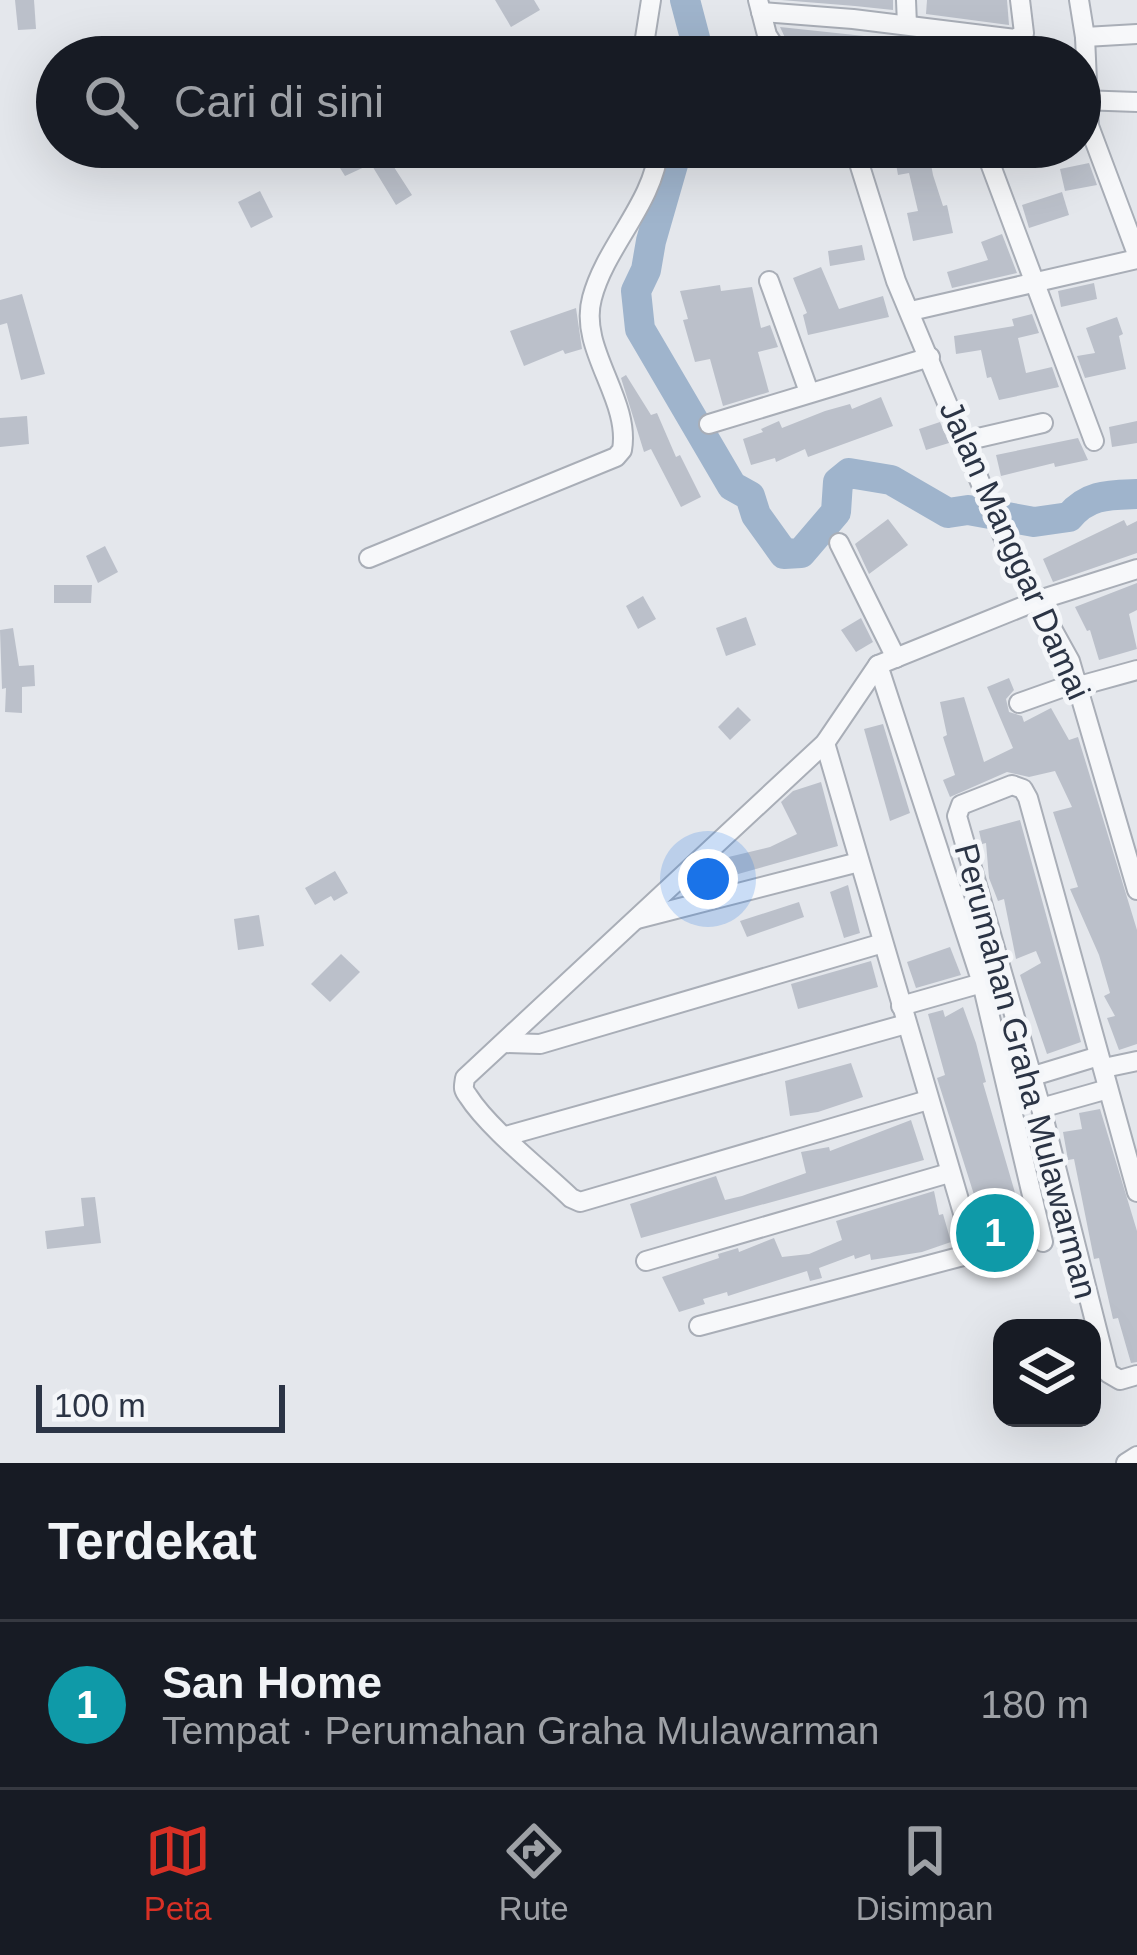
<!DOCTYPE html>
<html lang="id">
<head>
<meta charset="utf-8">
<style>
	:root { --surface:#171b24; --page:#20242c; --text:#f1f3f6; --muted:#9ea1a6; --line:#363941; --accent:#d93025 }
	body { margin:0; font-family:Arial,sans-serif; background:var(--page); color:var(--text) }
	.controls { position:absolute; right:36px; bottom:36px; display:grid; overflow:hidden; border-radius:24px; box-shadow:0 12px 48px #0002 }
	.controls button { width:108px; height:108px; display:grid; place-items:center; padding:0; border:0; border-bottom:3px solid var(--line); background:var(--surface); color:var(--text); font:60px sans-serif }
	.scale { position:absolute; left:36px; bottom:30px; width:249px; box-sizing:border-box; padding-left:12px; border:6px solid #2b3445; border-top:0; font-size:33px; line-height:42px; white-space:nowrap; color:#2b3445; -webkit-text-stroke:9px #f4f6f9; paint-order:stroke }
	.you { position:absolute; left:708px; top:879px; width:42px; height:42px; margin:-30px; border:9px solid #fff; border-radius:50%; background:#1a73e8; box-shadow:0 0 0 18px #1a73e833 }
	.badge { display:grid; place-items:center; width:78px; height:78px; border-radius:50%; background:var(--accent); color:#fff; font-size:39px; font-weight:700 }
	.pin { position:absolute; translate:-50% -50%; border:6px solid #fff; box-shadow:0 3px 12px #0006 }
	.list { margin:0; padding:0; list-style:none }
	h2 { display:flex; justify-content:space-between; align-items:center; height:156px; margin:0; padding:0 48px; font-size:51px }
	h2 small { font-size:39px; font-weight:400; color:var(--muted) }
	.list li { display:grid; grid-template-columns:78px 1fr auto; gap:36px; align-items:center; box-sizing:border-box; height:168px; padding:0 48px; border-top:3px solid var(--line) }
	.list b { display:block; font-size:45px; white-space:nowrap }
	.list p { margin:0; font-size:39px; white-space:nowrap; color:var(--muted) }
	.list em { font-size:39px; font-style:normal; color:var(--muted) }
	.icon { flex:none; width:66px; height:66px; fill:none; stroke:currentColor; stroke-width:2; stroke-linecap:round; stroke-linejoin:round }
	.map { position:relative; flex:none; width:1137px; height:1463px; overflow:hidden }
	.search { position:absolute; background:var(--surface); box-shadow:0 12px 48px #0002; left:36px; right:36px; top:36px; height:132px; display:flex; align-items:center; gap:30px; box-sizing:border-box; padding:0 42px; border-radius:66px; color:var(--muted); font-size:45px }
	.sheet { height:324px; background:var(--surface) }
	nav { display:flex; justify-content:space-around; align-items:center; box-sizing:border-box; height:168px; border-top:3px solid var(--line); background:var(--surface); font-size:33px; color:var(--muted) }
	nav a { display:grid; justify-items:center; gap:6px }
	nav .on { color:var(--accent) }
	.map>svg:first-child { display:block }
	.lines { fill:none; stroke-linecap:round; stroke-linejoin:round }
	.river { stroke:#9fb4cc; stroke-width:30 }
	.building { fill:#bbc0ca }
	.street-casing { stroke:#a9aeb7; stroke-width:22 }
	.street { stroke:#f7f8fa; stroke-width:18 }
	.labels { text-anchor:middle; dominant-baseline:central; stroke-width:10; stroke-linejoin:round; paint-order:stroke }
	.street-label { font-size:33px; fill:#2b3445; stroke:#f4f6f9 }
</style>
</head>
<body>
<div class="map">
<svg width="1137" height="1463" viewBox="0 0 1137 1463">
	<rect width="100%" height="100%" fill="#e4e7ec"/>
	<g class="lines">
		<!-- river -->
		<g class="river">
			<polyline points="685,0 700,57"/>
			<path d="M678,147l-27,94 -5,29 -10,21 4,38 92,157 18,10 6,19 28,39 17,-1 35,-41 2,-30 11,-9 42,7 57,33 20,-3 66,12 35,-5c19,-23 40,-22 68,-23"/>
		</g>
	</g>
	<!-- building -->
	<g class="building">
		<polygon points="15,0 34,0 36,29 18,30"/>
		<polygon points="495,0 534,0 540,10 511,27"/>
		<polygon points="781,0 893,0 893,10 855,6"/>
		<polygon points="927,0 1007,0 1009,25 926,14"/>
		<polygon points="780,27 995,50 994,57 888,57 889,49 854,45 852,57 821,57 823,45 788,44"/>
		<polygon points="327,147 381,147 412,195 396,205 371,164 345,176"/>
		<polygon points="928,148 933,175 943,206 947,205 953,233 913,241 907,213 918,211 909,173 898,175 894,153"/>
		<polygon points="1089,163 1097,185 1065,191 1060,169"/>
		<polygon points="260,191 273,217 251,228 238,202"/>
		<polygon points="1062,192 1069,215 1029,228 1022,205"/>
		<polygon points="1002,234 1017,273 952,288 947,272 988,260 981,242"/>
		<polygon points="862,245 865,260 830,266 828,251"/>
		<polygon points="821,267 839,309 883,296 889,317 808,335 803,315 807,313 793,278"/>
		<polygon points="1094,283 1097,299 1061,307 1058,291"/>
		<polygon points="720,285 721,291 752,287 761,328 770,325 778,347 758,352 769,392 723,406 710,359 695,362 683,320 688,319 680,291"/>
		<polygon points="22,294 45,374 21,380 7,323 0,325 0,300"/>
		<polygon points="576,308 582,349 565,354 563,350 524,366 510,331"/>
		<polygon points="1032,314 1039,333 1018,338 1026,373 1052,367 1059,387 999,400 991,377 987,378 981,350 956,354 954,336 1014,326 1012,319"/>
		<polygon points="1117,317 1123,334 1119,336 1126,369 1085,378 1077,356 1095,353 1086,328"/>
		<polygon points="626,375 651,415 657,413 676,457 680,455 701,497 681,507 651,449 644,452 621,378"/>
		<polygon points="881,397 893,426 808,457 805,449 776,462 775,458 751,465 743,439 763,432 761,429 779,421 782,428 825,411 850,404 852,409"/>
		<polygon points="27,416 29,444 0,447 0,418"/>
		<polygon points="1137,421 1137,443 1112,447 1109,427"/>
		<polygon points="940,422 949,443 926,450 919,429"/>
		<polygon points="1078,438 1088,460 1055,467 1054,463 1001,476 996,455"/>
		<polygon points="888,519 908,545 869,574 855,544"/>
		<polygon points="1124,520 1127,526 1137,521 1137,553 1053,582 1043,559"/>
		<polygon points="105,546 118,572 98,583 86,556"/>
		<polygon points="1137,583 1137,610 1129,614 1137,649 1099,660 1090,630 1087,631 1075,607"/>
		<polygon points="54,585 92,585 91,603 54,603"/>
		<polygon points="643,596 656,619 638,629 626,606"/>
		<polygon points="746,617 756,645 726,656 716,628"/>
		<polygon points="861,618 873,642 856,652 841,630"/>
		<polygon points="13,628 19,666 34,665 35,686 22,687 22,713 5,712 6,688 2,689 0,630"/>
		<polygon points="1009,678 1014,690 1006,699 1009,712 1022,716 1024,722 1051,708 1069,740 1078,737 1137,930 1137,1044 1119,1050 1107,1018 1115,1016 1104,996 1110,993 1099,955 1070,889 1078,887 1053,812 1072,807 1055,771 1029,777 1007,772 950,797 943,780 955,775 943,737 947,735 940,702 964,697 984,762 1013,748 987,687"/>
		<polygon points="738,707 751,720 730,740 718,727"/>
		<polygon points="883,724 910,813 890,821 864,729"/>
		<polygon points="821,782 838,846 724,878 720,859 770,847 797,834 781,802 793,791"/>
		<polygon points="1020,820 1081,1042 1047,1054 1020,975 1041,963 1036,951 1016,959 1004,899 998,901 989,878 986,843 982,844 979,831"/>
		<polygon points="335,871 348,893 334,901 331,896 315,905 305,888"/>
		<polygon points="848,885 860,933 844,938 830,892"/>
		<polygon points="799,902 804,917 747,937 740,921"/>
		<polygon points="259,915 264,946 238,950 234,919"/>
		<polygon points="950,947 961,975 916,988 907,962"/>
		<polygon points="341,954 360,972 330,1002 311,984"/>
		<polygon points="871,961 878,987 798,1009 791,984"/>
		<polygon points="963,1007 976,1043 986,1082 983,1083 1030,1244 980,1259 989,1242 937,1078 945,1075 928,1014 943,1010 945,1017"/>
		<polygon points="851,1063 863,1097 818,1112 790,1116 785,1081"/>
		<polygon points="1100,1109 1137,1231 1137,1362 1131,1363 1118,1318 1113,1319 1099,1258 1094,1259 1074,1159 1068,1160 1063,1132 1082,1129 1079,1113"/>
		<polygon points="911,1120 924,1160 641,1238 630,1204 716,1176 725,1200 742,1196 806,1173 801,1152 829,1147 830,1151"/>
		<polygon points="934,1191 939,1215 943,1214 951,1242 922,1252 871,1260 870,1254 855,1259 854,1255 819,1268 822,1278 810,1281 807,1271 728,1296 727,1292 703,1299 705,1304 679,1312 662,1277 719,1258 718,1254 738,1248 739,1252 774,1238 782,1257 809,1254 842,1240 836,1221"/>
		<polygon points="95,1197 101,1243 47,1249 45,1231 84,1226 81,1198"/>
	</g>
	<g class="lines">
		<defs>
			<g id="street">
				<polyline points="758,0 767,35 781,57"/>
				<polyline points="906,0 907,25"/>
				<polyline points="1079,0 1085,37 1089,126 1137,254"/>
				<polyline points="761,12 853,19 1015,39 1024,33 1020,0"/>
				<polyline points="1085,37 1137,34"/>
				<polyline points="642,57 651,0"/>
				<polyline points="1080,100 1137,102"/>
				<polyline points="854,147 896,281 1009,551 1070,661 1137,890"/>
				<polyline points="984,147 1094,441"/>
				<polyline points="769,281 809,392"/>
				<polyline points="911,311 1137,259"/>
				<polyline points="709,424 930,357"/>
				<polyline points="965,441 1043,423"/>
				<polyline points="839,543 896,658"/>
				<path d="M369,558l247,-101 6,-7c9,-51 -44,-101 -30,-152 14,-53 62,-95 67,-151"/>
				<polyline points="878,665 982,983 1043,1242"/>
				<polyline points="1079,686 1137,670"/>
				<polyline points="1019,703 1078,682"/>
				<polyline points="637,919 859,862"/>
				<polyline points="901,1006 982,983"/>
				<polyline points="504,1043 540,1044 883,943"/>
				<polyline points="1104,1068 1137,1061"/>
				<polyline points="1030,1077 1099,1056"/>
				<path d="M928,1100l-348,102 -9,-4c-29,-28 -82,-69 -103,-102 -6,-8 -4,-9 -3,-18l360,-335 53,-78 161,-65 98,-31"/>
				<polyline points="1041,1108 1108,1089"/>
				<polyline points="506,1136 906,1024"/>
				<polyline points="1137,1192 1028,798 1023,789 1012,785 961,805 957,816 1041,1108 1108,1373 1120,1380 1137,1375"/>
				<polyline points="646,1261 949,1173"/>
				<polyline points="699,1326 963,1256 972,1244 825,743"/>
				<polyline points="1126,1463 1137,1456"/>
			</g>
		</defs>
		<!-- street casing -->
		<use href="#street" class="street-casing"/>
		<!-- street -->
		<use href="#street" class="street"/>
	</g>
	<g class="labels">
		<!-- street labels -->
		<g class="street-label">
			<text transform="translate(1015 550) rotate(66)">Jalan Manggar Damai</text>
			<text transform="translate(1026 1071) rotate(75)">Perumahan Graha Mulawarman</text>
		</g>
	</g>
</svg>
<div class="controls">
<button><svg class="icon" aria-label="layers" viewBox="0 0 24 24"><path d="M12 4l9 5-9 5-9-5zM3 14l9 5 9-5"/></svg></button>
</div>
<div class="scale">100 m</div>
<div class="you"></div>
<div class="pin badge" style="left:995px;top:1233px;background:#0f9aa8">1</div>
<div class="search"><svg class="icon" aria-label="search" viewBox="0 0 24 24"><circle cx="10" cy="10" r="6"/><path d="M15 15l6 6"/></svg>Cari di sini</div>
</div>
<section class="sheet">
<h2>Terdekat<small></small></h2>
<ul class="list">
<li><span class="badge" style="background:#0f9aa8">1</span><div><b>San Home</b><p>Tempat · Perumahan Graha Mulawarman</p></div><em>180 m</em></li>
</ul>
</section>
<nav>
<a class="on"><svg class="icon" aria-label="map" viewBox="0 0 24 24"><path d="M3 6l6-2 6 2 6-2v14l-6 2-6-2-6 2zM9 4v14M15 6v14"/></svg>Peta</a>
<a><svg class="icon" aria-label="directions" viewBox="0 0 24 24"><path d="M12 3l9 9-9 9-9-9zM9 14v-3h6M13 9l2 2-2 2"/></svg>Rute</a>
<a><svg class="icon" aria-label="saved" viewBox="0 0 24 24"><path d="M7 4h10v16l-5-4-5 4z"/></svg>Disimpan</a>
</nav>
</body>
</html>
